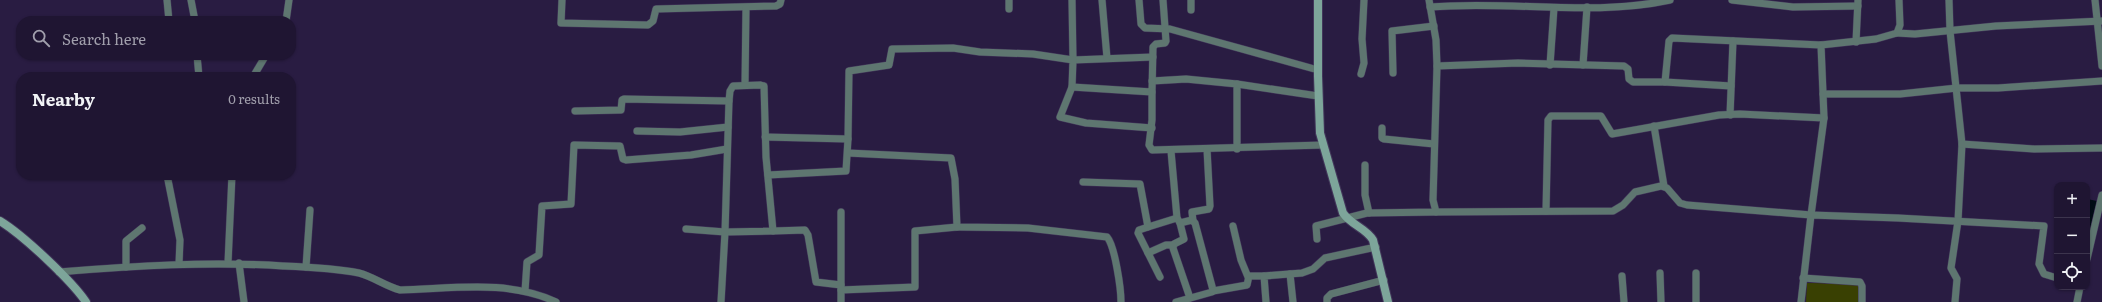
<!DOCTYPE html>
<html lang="en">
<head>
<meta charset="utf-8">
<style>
	:root { --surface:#1f1532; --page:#271e3a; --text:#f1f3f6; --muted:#a19fac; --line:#3c344d }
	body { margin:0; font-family:Literata,serif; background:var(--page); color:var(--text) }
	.controls { position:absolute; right:12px; bottom:12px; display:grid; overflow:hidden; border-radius:8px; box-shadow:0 1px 3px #0004 }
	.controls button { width:36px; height:36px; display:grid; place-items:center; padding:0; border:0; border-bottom:1px solid var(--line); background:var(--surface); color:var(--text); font:20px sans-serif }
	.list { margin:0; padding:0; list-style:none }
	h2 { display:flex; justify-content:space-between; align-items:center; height:52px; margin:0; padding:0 16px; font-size:17px }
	h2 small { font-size:13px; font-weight:400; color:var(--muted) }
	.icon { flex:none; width:22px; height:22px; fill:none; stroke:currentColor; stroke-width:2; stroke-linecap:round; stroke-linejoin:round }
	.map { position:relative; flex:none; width:2102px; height:302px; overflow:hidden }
	.search { position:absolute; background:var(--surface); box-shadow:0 1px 3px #0004; left:16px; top:16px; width:280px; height:44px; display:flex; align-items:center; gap:10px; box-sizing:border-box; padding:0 14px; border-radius:16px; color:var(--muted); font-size:15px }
	.panel { position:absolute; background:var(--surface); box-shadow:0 1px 3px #0004; left:16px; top:72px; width:280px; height:108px; border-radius:16px }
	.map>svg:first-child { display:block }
	.green { fill:#394002 }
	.water { fill:#000c15 }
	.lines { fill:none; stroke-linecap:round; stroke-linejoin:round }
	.street-casing { stroke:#42365a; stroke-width:8 }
	.secondary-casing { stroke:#42365a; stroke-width:10 }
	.street { stroke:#5e7670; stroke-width:7 }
	.secondary { stroke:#7da59a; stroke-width:8 }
</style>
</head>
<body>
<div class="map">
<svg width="2102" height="302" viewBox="0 0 2102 302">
	<rect width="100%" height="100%" fill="#291c42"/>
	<!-- green -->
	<polygon class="green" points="1807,283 1858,284 1858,302 1806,302"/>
	<!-- water -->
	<polygon class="water" points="2087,199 2097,201 2087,241"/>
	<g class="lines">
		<defs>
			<g id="street">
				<polyline points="167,0 169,21"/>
				<polyline points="191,0 195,21"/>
				<polyline points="562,0 561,23 648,25 653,21 656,9 776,6 780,4 781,0"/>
				<polyline points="1009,0 1009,9"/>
				<polyline points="1072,0 1073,60 1153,57"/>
				<polyline points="1102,0 1107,58"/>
				<polyline points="1139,0 1141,24 1145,28 1170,29 1318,70"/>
				<polyline points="1191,0 1191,10"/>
				<polyline points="1732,0 1793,7 1858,6"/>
				<polyline points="1949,0 1950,31 1962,144 1958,221 1951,268 1957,279 1955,302"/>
				<polyline points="2095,0 2102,66"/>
				<path d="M1430,7c80,-7 161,10 240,-7"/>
				<polyline points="286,21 289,0"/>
				<polyline points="1897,33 1915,34 1996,26 2102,21"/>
				<polyline points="1856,42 1858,0"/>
				<polyline points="197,55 199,77"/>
				<polyline points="1550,65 1554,8"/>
				<polyline points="1583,65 1587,7"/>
				<polyline points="1437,66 1518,63 1624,66 1628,69 1629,79 1633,82 1665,82 1669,41 1672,38 1821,45"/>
				<polyline points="1393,73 1392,31 1434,26"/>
				<polyline points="1361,74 1364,63 1362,39 1364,0"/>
				<polyline points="253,77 266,55"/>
				<polyline points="1152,81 1186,79 1237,84 1237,149"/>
				<polyline points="1665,82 1731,86"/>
				<polyline points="1237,84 1318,96"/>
				<polyline points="745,85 746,8"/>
				<polyline points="1072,87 1152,92 1153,47 1156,44 1165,43 1166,41 1163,0"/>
				<polyline points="1152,92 1152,120 1149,145 1152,150 1323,145"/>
				<polyline points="1823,94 1900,94 1957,88 1998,88 2102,81"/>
				<polyline points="575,111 621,110 622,100 624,99 729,101 730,91 733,86 760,85 764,86 766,157 773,231 725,232 686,229"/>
				<polyline points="1730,115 1733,41"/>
				<polyline points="1654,126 1664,186"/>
				<polyline points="1382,128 1382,138 1384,139 1434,144"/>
				<polyline points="637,131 680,132 728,127"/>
				<polyline points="765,137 848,139"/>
				<polyline points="1962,144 2034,149 2102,148"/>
				<polyline points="1171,151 1177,218 1180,223 1192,220 1195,223 1213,290 1212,292 1176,302"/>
				<path d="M848,153l103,5 4,21 2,48 71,1 79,9c8,9 14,52 14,65"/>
				<polyline points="1365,165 1365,195 1369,213"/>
				<polyline points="167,175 180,240 179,264"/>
				<polyline points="768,175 846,171 848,139 849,71 889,65 892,49 953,48 980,52 1033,54 1073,60 1072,87 1060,117 1086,123 1152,128"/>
				<polyline points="1083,182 1140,184 1148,227 1139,230 1138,233 1148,253"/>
				<polyline points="1546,211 1548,120 1551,116 1601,116 1612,134 1719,115 1740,114 1824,118"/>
				<polyline points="1436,212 1613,211 1623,205 1635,192 1661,186 1667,188 1680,203 1687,205 1811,215 1824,118 1821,45 1876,39 1897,33 1900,25 1899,0"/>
				<polyline points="1193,221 1192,212 1209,209 1210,206 1207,149"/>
				<polyline points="1180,223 1184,239 1174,244 1173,248 1190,298"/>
				<polyline points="1233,226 1241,260 1248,277"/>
				<polyline points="1148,227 1177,218"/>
				<polyline points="773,231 805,230 808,235 816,282 841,285"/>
				<polyline points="1317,239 1316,226 1367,213 1436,212 1433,200 1437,66 1436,40 1429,0"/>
				<polyline points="2087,259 2102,195"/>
				<polyline points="228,263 232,175"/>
				<polyline points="239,263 244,302"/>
				<polyline points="126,267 126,241 142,228"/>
				<polyline points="306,267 310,210"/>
				<path d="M59,272c75,-6 149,-11 224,-6 25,1 51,2 76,7 15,4 26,13 41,17 51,-1 108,-11 156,12"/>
				<polyline points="1660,273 1661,302"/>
				<polyline points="1290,274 1293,302"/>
				<polyline points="1622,276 1624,302"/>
				<polyline points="1160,277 1148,253 1166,245 1173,245"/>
				<polyline points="1803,278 1860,282 1862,286 1862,302"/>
				<polyline points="841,290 915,287 915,231 957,227"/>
				<polyline points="525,291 527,262 539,255 542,206 571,204 574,145 620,146 623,159 626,160 691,155 727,149"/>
				<polyline points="1213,291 1247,285 1249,276 1264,276"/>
				<polyline points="721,302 725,232 729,101"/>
				<polyline points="841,302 841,212"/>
				<polyline points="1266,302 1264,276 1302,273 1313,269 1325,258 1376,247"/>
				<polyline points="1327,302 1327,298 1331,294 1384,280"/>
				<polyline points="1696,302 1696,273"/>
				<polyline points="1801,302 1811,215 1898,218 2044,226 2039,264 2044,274 2057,278"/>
				<polyline points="2077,302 2080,287"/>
			</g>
			<g id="secondary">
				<path d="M1318,0v76l2,57 23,80c8,12 23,15 30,27l15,62"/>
				<path d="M0,221c23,14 71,59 86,81"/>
			</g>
		</defs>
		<!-- street casing -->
		<use href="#street" class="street-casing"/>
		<!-- secondary casing -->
		<use href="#secondary" class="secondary-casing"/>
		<!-- street -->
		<use href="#street" class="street"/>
		<!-- secondary -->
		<use href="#secondary" class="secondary"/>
	</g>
</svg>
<div class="controls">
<button>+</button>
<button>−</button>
<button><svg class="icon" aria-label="locate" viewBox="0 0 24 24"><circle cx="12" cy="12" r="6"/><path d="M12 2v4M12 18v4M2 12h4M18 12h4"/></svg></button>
</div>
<div class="search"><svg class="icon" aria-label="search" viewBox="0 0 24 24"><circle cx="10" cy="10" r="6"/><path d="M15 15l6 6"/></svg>Search here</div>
<section class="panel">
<h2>Nearby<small>0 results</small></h2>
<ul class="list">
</ul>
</section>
</div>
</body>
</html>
